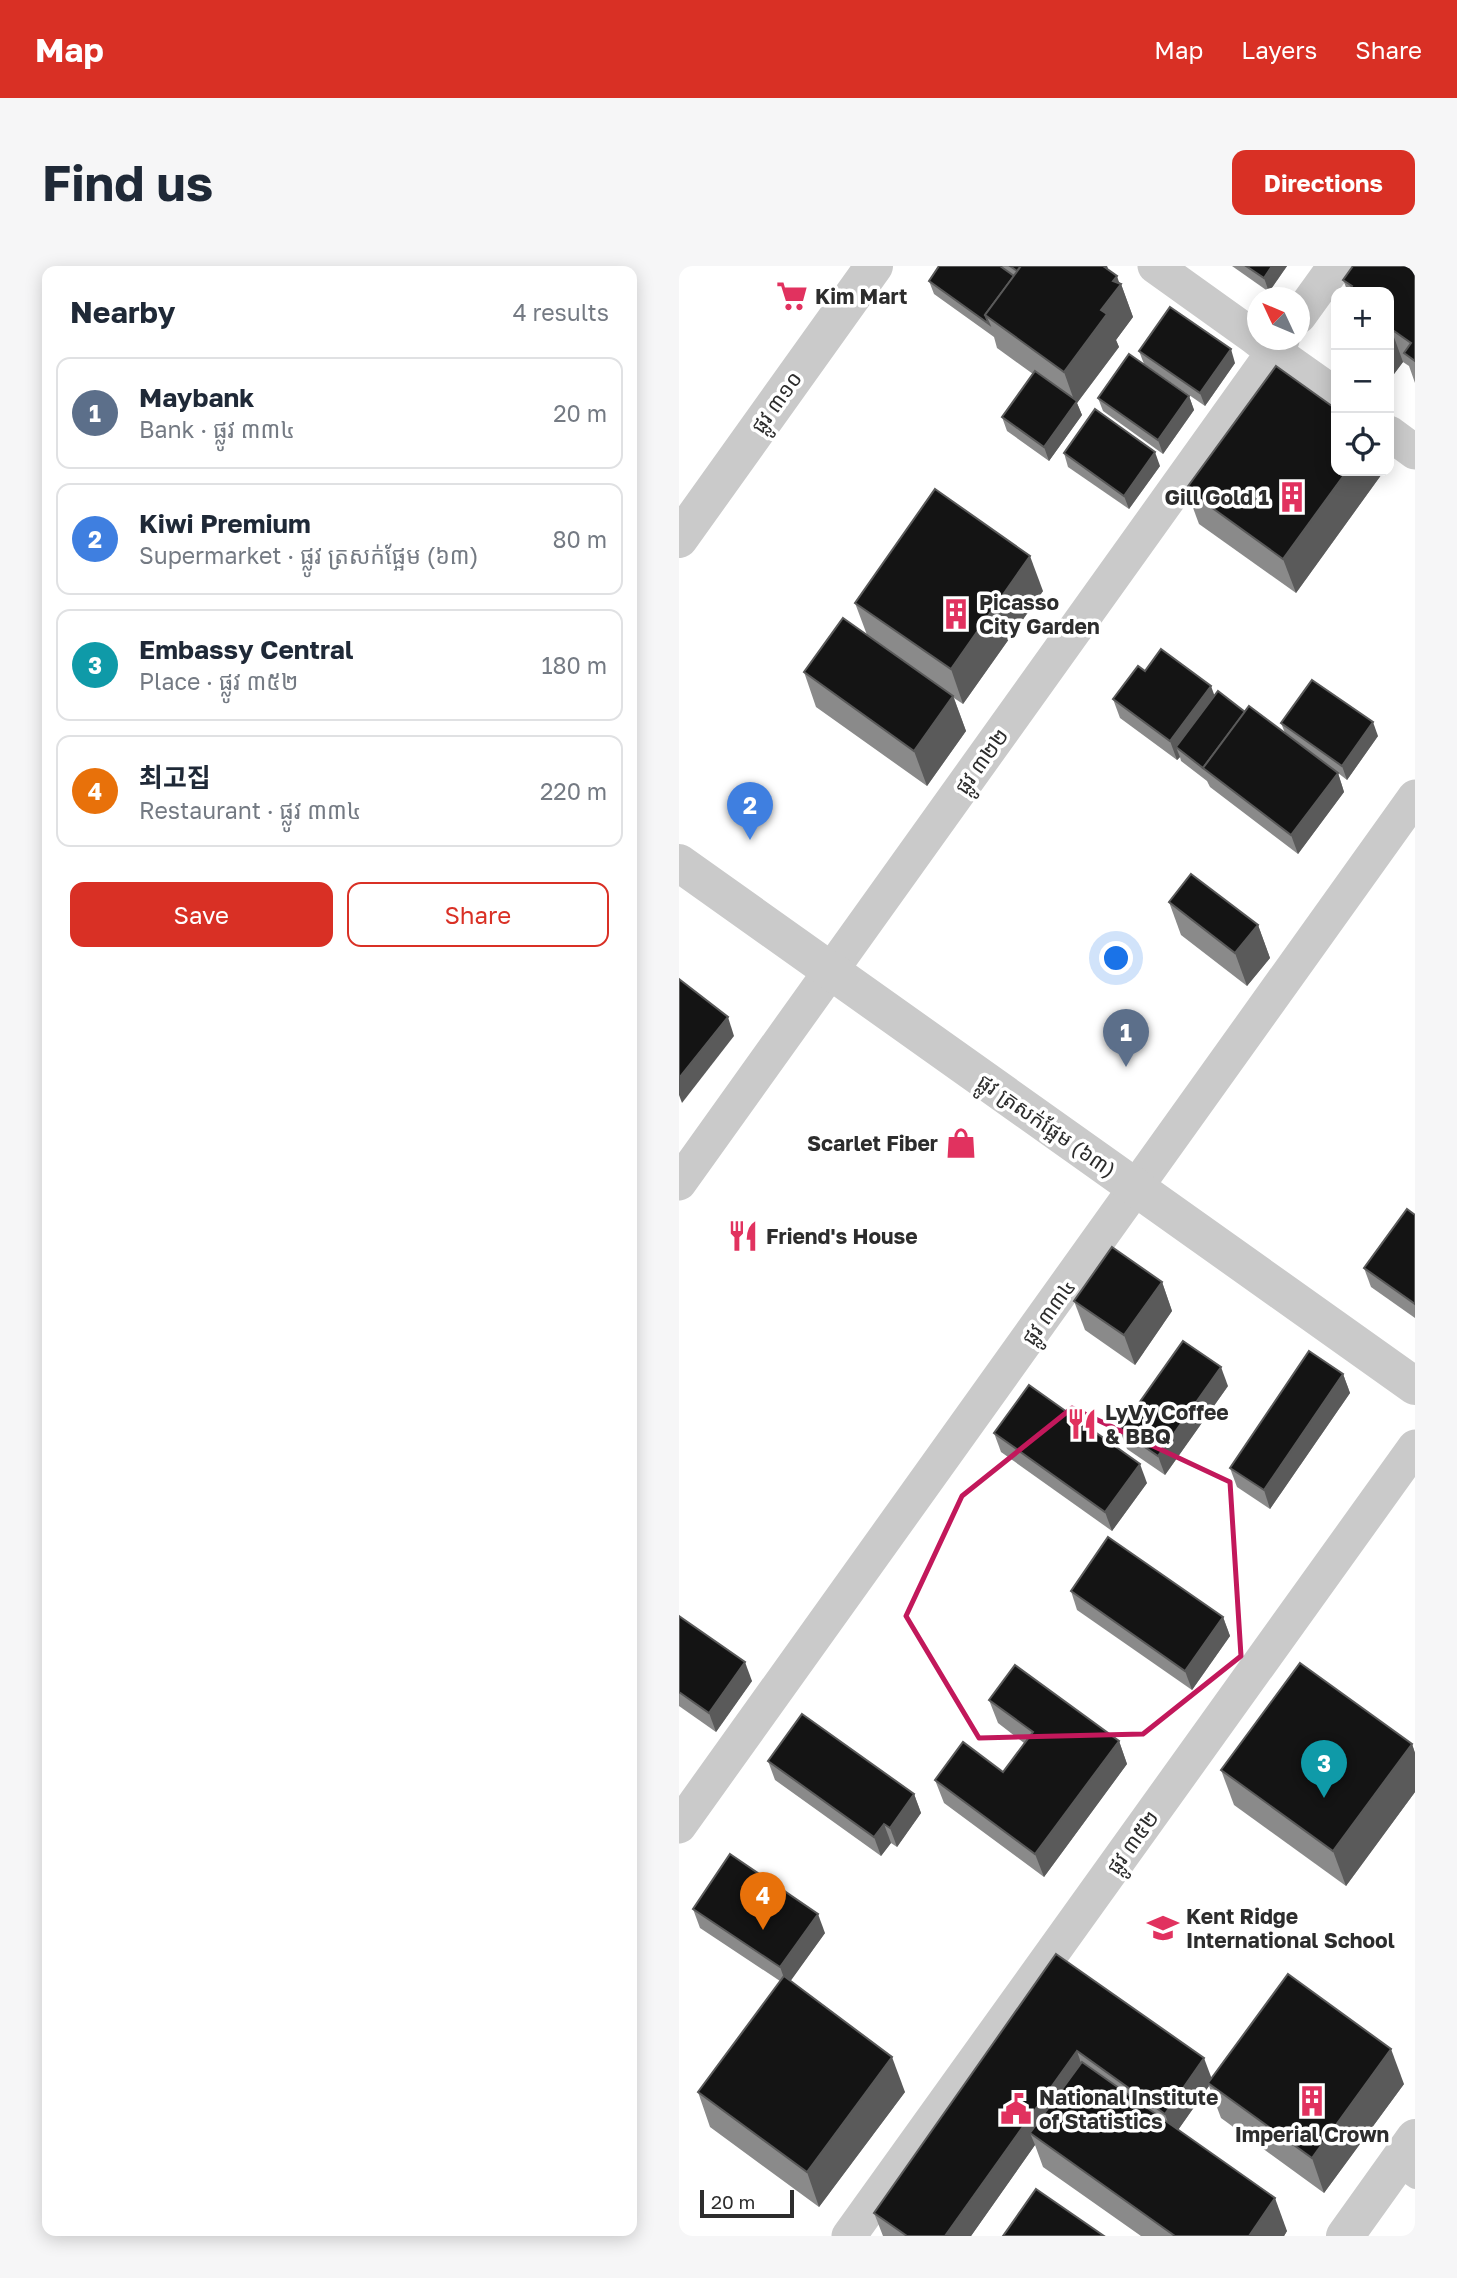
<!DOCTYPE html>
<html lang="en">
<head>
<meta charset="utf-8">
<style>
	:root { --surface:#fff; --page:#f6f6f7; --text:#1f2937; --muted:#747a83; --line:#e0e1e3; --accent:#d93025 }
	body { margin:0; font-family:"Golos Text","Noto Sans KR","Noto Sans Khmer",sans-serif; background:var(--page); color:var(--text) }
	.controls { position:absolute; right:21px; top:21px; display:grid; overflow:hidden; border-radius:14px; box-shadow:0 4px 18px #0003 }
	.controls button { width:63px; height:63px; display:grid; place-items:center; padding:0; border:0; border-bottom:2px solid var(--line); background:var(--surface); color:var(--text); font:35px sans-serif }
	.compass { position:absolute; left:568px; top:21px; width:63px; height:63px; border-radius:50%; background:var(--surface); box-shadow:0 4px 18px #0003; rotate:314deg }
	.scale { position:absolute; left:21px; bottom:18px; width:94px; box-sizing:border-box; padding-left:7px; border:4px solid #2d2d2d; border-top:0; font-size:19px; line-height:24px; white-space:nowrap; color:#2d2d2d; -webkit-text-stroke:5px #fff; paint-order:stroke }
	.you { position:absolute; left:438px; top:693px; width:24px; height:24px; margin:-18px; border:5px solid #fff; border-radius:50%; background:#1a73e8; box-shadow:0 0 0 10px #1a73e833 }
	.badge { display:grid; place-items:center; width:46px; height:46px; border-radius:50%; background:var(--accent); color:#fff; font-size:23px; font-weight:700 }
	.pin { position:absolute; translate:-50% -58px; filter:drop-shadow(0 2px 4px #0008) }
	.pin::after { content:''; position:absolute; top:37px; width:24px; height:21px; background:inherit; clip-path:polygon(0 0,100% 0,50% 100%) }
	.list { margin:0; padding:0; list-style:none }
	h2 { display:flex; justify-content:space-between; align-items:center; height:91px; margin:0; padding:0 28px; font-size:30px }
	h2 small { font-size:23px; font-weight:400; color:var(--muted) }
	.list li { display:grid; grid-template-columns:46px 1fr auto; gap:21px; align-items:center; box-sizing:border-box; height:112px; margin:0 14px 14px; padding:0 14px; border:2px solid var(--line); border-radius:14px }
	.list b { display:block; font-size:26px; white-space:nowrap }
	.list p { margin:0; font-size:23px; white-space:nowrap; color:var(--muted) }
	.list em { font-size:23px; font-style:normal; color:var(--muted) }
	.actions { display:flex; gap:14px; padding:21px 28px }
	.actions a { flex:1; padding:16px 0; border:2px solid var(--accent); border-radius:14px; text-align:center; font-size:24px; color:var(--accent) }
	.actions .main { background:var(--accent); color:#fff }
	.icon { flex:none; width:38px; height:38px; fill:none; stroke:currentColor; stroke-width:2; stroke-linecap:round; stroke-linejoin:round }
	.map { position:relative; flex:none; width:736px; height:1970px; overflow:hidden; border-radius:14px }
	header { display:flex; align-items:center; gap:42px; box-sizing:border-box; height:98px; padding:0 35px; background:var(--accent); color:#fff }
	header strong { font-size:33px }
	nav { display:flex; gap:38px; margin-inline-start:auto; font-size:24px }
	.intro { display:flex; align-items:center; justify-content:space-between; box-sizing:border-box; height:168px; padding:0 42px }
	h1 { margin:0; font-size:49px }
	.button { padding:18px 32px; border-radius:14px; background:var(--accent); color:#fff; font-size:24px; font-weight:700 }
	main { display:flex; gap:42px; padding:0 42px }
	aside { flex:1; background:var(--surface); border-radius:14px; box-shadow:0 4px 18px #0003 }
	.map>svg:first-child { display:block }
	.lines { fill:none; stroke-linecap:round; stroke-linejoin:round }
	.service { stroke:#cacaca; stroke-width:18 }
	.minor { stroke:#cacaca; stroke-width:35 }
	.tertiary { stroke:#cacaca; stroke-width:38 }
	.wall { fill:#8a8a8a }
	.shaded-wall { fill:#5a5a5a }
	.building { fill:#141414; stroke:#5a5a5a; stroke-width:2 }
	.marked { fill:none; stroke:#c2185b; stroke-width:5; stroke-linejoin:round }
	.labels { text-anchor:middle; dominant-baseline:central; stroke-width:7; stroke-linejoin:round; paint-order:stroke }
	.poi-label { font-size:21px; font-weight:bold; fill:#2d2d2d; stroke:#fff; text-anchor:start }
	.street-label { font-size:21px; fill:#2d2d2d; stroke:#fff }
</style>
</head>
<body>
<header>
<strong>Map</strong>
<nav><a>Map</a><a>Layers</a><a>Share</a></nav>
</header>
<div class="intro"><h1>Find us</h1><a class="button">Directions</a></div>
<main>
<aside>
<h2>Nearby<small>4 results</small></h2>
<ul class="list">
<li><span class="badge" style="background:#5c6f8a">1</span><div><b>Maybank</b><p>Bank · ផ្លូវ ៣៣៤</p></div><em>20 m</em></li>
<li><span class="badge" style="background:#3f7fe0">2</span><div><b>Kiwi Premium</b><p>Supermarket · ផ្លូវ ត្រសក់ផ្អែម (៦៣)</p></div><em>80 m</em></li>
<li><span class="badge" style="background:#0f9aa8">3</span><div><b>Embassy Central</b><p>Place · ផ្លូវ ៣៥២</p></div><em>180 m</em></li>
<li><span class="badge" style="background:#e8710a">4</span><div><b>최고집</b><p>Restaurant · ផ្លូវ ៣៣៤</p></div><em>220 m</em></li>
</ul>
<div class="actions"><a class="main">Save</a><a>Share</a></div>
</aside>
<div class="map">
<svg width="736" height="1970" viewBox="0 0 736 1970">
	<rect width="100%" height="100%" fill="#fff"/>
	<g class="lines">
		<!-- service -->
		<polyline class="service" points="716,1900 736,1914"/>
		<!-- minor -->
		<g class="minor">
			<polyline points="476,0 578,73"/>
			<polyline points="620,50 656,0"/>
			<polyline points="579,74 657,129"/>
			<polyline points="710,167 736,186"/>
			<polyline points="0,917 603,74"/>
			<polyline points="0,1560 736,531"/>
			<polyline points="170,1970 736,1181"/>
		</g>
		<!-- tertiary -->
		<g class="tertiary">
			<polyline points="0,273 195,0"/>
			<polyline points="0,597 736,1120"/>
			<polyline points="666,1970 736,1872"/>
		</g>
	</g>
	<!-- wall -->
	<g class="wall">
		<polygon points="260,0 428,0 429,4 442,18 454,51 437,74 440,81 398,137 403,149 370,195 328,165 323,151 354,108 318,82 315,71 255,28 250,15"/>
		<polygon points="553,0 608,0 590,26"/>
		<polygon points="736,0 736,117 730,100 724,96 715,108 710,104 710,26 669,26 664,14"/>
		<polygon points="460,85 556,97 526,140 465,98"/>
		<polygon points="510,130 515,144 484,188 424,145 419,132"/>
		<polygon points="385,187 481,200 450,243 389,201"/>
		<polygon points="657,205 705,205 617,327 520,258 507,223"/>
		<polygon points="364,325 284,438 275,432 287,465 248,520 137,441 125,406 188,369 176,337"/>
		<polygon points="466,405 535,430 606,467 602,457 699,470 668,514 659,507 665,526 619,588 531,521 528,515 502,495 501,491 498,494 441,452 434,433"/>
		<polygon points="490,636 579,659 591,692 568,720 502,669"/>
		<polygon points="736,949 736,1052 692,1021 685,1002"/>
		<polygon points="483,1016 493,1045 456,1099 406,1064 395,1035"/>
		<polygon points="664,1108 671,1127 591,1243 558,1221 551,1202"/>
		<polygon points="549,1120 486,1209 448,1183 441,1164"/>
		<polygon points="315,1167 468,1217 433,1265 322,1186"/>
		<polygon points="392,1325 544,1351 551,1370 513,1424 398,1344"/>
		<polygon points="0,1350 73,1415 37,1466 0,1440"/>
		<polygon points="310,1434 440,1475 448,1498 365,1611 265,1537 256,1514 324,1506 345,1477 319,1457"/>
		<polygon points="733,1478 736,1487 736,1526 667,1620 555,1539 542,1504"/>
		<polygon points="89,1495 235,1528 242,1547 218,1581 212,1577 202,1590 96,1514"/>
		<polygon points="14,1643 146,1667 111,1715 226,1826 140,1941 31,1861 19,1826 101,1715 21,1662"/>
		<polygon points="377,1688 532,1813 725,1818 645,1927 542,1852 530,1820 499,1864 608,1965 605,1970 462,1970 364,1901 356,1879 292,1970 204,1970 195,1947"/>
	</g>
	<!-- shaded-wall -->
	<g class="shaded-wall">
		<polygon points="423,0 428,0 437,25 434,15 438,10 441,19 442,18 454,51 437,74 440,81 398,137 403,149 370,195 365,181 396,137 385,106"/>
		<polygon points="593,0 608,0 590,26 585,12"/>
		<polygon points="712,63 724,96 715,108 710,94 710,66"/>
		<polygon points="552,83 556,97 526,140 521,127"/>
		<polygon points="510,130 515,144 484,188 479,174"/>
		<polygon points="476,186 481,200 450,243 445,230"/>
		<polygon points="668,205 705,205 617,327 604,293"/>
		<polygon points="351,290 364,325 284,438 272,403"/>
		<polygon points="532,420 539,439 497,481 501,491 498,494 491,475"/>
		<polygon points="274,430 287,465 248,520 235,485"/>
		<polygon points="694,456 699,470 668,514 663,500"/>
		<polygon points="659,507 665,526 619,588 612,569"/>
		<polygon points="579,659 591,692 568,720 556,687"/>
		<polygon points="49,751 55,770 3,837 0,829 0,812"/>
		<polygon points="483,1016 493,1045 456,1099 445,1069"/>
		<polygon points="542,1101 549,1120 486,1209 479,1190"/>
		<polygon points="664,1108 671,1127 591,1243 585,1224"/>
		<polygon points="461,1198 468,1217 433,1265 426,1246"/>
		<polygon points="544,1351 551,1370 513,1424 506,1405"/>
		<polygon points="66,1396 73,1415 37,1466 30,1447"/>
		<polygon points="440,1475 448,1498 365,1611 356,1588"/>
		<polygon points="733,1478 736,1487 736,1526 667,1620 654,1585"/>
		<polygon points="235,1528 242,1547 218,1581 211,1562"/>
		<polygon points="205,1558 212,1577 202,1590 195,1571"/>
		<polygon points="139,1648 146,1667 108,1720 101,1701"/>
		<polygon points="712,1783 725,1818 645,1927 633,1892"/>
		<polygon points="398,1785 406,1809 351,1867 356,1879 292,1970 266,1970"/>
		<polygon points="213,1791 226,1826 140,1941 128,1906"/>
		<polygon points="525,1792 534,1816 529,1817 530,1820 494,1871 486,1848"/>
		<polygon points="596,1932 608,1965 605,1970 570,1970"/>
	</g>
	<!-- building -->
	<g class="building">
		<polygon points="260,0 321,0 335,10 306,49 310,58 250,15"/>
		<polygon points="331,0 342,0 338,5"/>
		<polygon points="342,0 424,0 438,10 434,15 442,18 422,44 428,48 385,106 306,49"/>
		<polygon points="567,0 593,0 585,12"/>
		<polygon points="674,0 736,0 736,95 725,87 732,77 712,63 710,66 710,26 669,26 673,20 664,14"/>
		<polygon points="491,41 552,83 521,127 460,85"/>
		<polygon points="450,88 510,130 479,174 419,132"/>
		<polygon points="597,100 657,143 657,205 668,205 604,293 507,223"/>
		<polygon points="356,105 398,135 365,181 323,151"/>
		<polygon points="416,143 476,186 445,230 385,187"/>
		<polygon points="256,223 351,290 272,403 176,337"/>
		<polygon points="164,352 274,430 235,485 125,406"/>
		<polygon points="482,383 532,420 491,475 434,433 459,400 466,405"/>
		<polygon points="633,414 694,456 663,500 602,457"/>
		<polygon points="539,425 566,446 524,502 497,481"/>
		<polygon points="570,440 659,507 612,569 524,502"/>
		<polygon points="512,608 579,659 556,687 490,636"/>
		<polygon points="0,713 49,751 0,812"/>
		<polygon points="728,943 736,949 736,1038 685,1002"/>
		<polygon points="433,981 483,1016 445,1069 395,1035"/>
		<polygon points="504,1075 542,1101 479,1190 441,1164"/>
		<polygon points="630,1085 664,1108 585,1224 551,1202"/>
		<polygon points="350,1119 461,1198 426,1246 315,1167"/>
		<polygon points="429,1271 544,1351 506,1405 392,1325"/>
		<polygon points="0,1350 66,1396 30,1447 0,1426"/>
		<polygon points="621,1397 733,1478 654,1585 542,1504"/>
		<polygon points="336,1399 440,1475 356,1588 256,1514 284,1476 324,1506 354,1466 310,1434"/>
		<polygon points="123,1448 235,1528 211,1562 205,1558 195,1571 89,1495"/>
		<polygon points="51,1588 139,1648 101,1701 14,1643"/>
		<polygon points="377,1688 525,1792 486,1848 398,1785 266,1970 228,1970 195,1947"/>
		<polygon points="609,1708 712,1783 633,1892 529,1817"/>
		<polygon points="105,1710 213,1791 128,1906 19,1826"/>
		<polygon points="403,1796 596,1932 570,1970 496,1970 351,1867"/>
		<polygon points="357,1923 425,1970 324,1970"/>
	</g>
	<!-- marked area -->
	<path class="marked" d="M393,1142l158,74 11,174 -98,78 -164,4 -73,-122 56,-120z"/>
	<!-- icons -->
	<defs>
		<symbol id="supermarket-bare" viewBox="-9 -9 18 18"><path d="M-6-5.5h2.5l.6 2H6L4.5 2H-2.5L-4.4-4H-6ZM-1.5 3.2a1.3 1.3 0 1 0 .1 0ZM3 3.2a1.3 1.3 0 1 0 .1 0Z" fill="#e1325f" stroke="#fff" stroke-width="2.5" paint-order="stroke"/></symbol>
		<symbol id="building-bare" viewBox="-9 -9 18 18"><path d="M-4-6H4V6H1V3H-1V6H-4ZM-2.5-4.3h1.7v1.8h-1.7ZM.8-4.3h1.7v1.8H.8ZM-2.5-1h1.7V.8h-1.7ZM.8-1h1.7V.8H.8Z" fill="#e1325f" stroke="#fff" stroke-width="2.5" paint-order="stroke"/></symbol>
		<symbol id="shop-bare" viewBox="-9 -9 18 18"><path d="M-5-2.5h2.3a2.7 3.5 0 0 1 5.4 0H5L5.5 6h-11ZM-1.5-2.5h3a1.5 2.3 0 0 0-3 0Z" fill="#e1325f" stroke="#fff" stroke-width="2.5" paint-order="stroke"/></symbol>
		<symbol id="restaurant-bare" viewBox="-9 -9 18 18"><path d="M-5-6h1v4h1v-4h1v4h1v-4h1v5L-1.5 .5V6h-2V.5L-5-1ZM5-6V6H3V1.5H1.5Q1.5-4 5-6Z" fill="#e1325f" stroke="#fff" stroke-width="2.5" paint-order="stroke"/></symbol>
		<symbol id="school-bare" viewBox="-9 -9 18 18"><path d="M0-5L7-2L0 1L-7-2ZM-4 1L0 2.5L4 1V4Q0 6-4 4Z" fill="#e1325f" stroke="#fff" stroke-width="2.5" paint-order="stroke"/></symbol>
		<symbol id="civic-bare" viewBox="-9 -9 18 18"><path d="M-.6-6.5H3V-4.5H.6V-3L4-1V1h2V6H-6V1h2V-1L-.6-3ZM-1.2 2.5V6h2.4V2.5Z" fill="#e1325f" stroke="#fff" stroke-width="2.5" paint-order="stroke"/></symbol>
	</defs>
	<g fill-rule="evenodd">
		<use href="#supermarket-bare" x="91" y="8" width="44" height="44"/>
		<use href="#building-bare" x="591" y="209" width="44" height="44"/>
		<use href="#building-bare" x="255" y="326" width="44" height="44"/>
		<use href="#shop-bare" x="260" y="855" width="44" height="44"/>
		<use href="#restaurant-bare" x="42" y="948" width="44" height="44"/>
		<use href="#restaurant-bare" x="381" y="1136" width="44" height="44"/>
		<use href="#school-bare" x="462" y="1640" width="44" height="44"/>
		<use href="#building-bare" x="611" y="1813" width="44" height="44"/>
		<use href="#civic-bare" x="315" y="1821" width="44" height="44"/>
	</g>
	<g class="labels">
		<!-- poi labels -->
		<g class="poi-label">
			<text x="136" y="30">Kim Mart</text>
			<text x="590" y="231" text-anchor="end">Gill Gold 1</text>
			<text x="300" y="336">Picasso<tspan x="300" dy="24">City Garden</tspan></text>
			<text x="259" y="877" text-anchor="end">Scarlet Fiber</text>
			<text x="87" y="970">Friend's House</text>
			<text x="426" y="1146">LyVy Coffee<tspan x="426" dy="24">&amp; BBQ</tspan></text>
			<text x="507" y="1650">Kent Ridge<tspan x="507" dy="24">International School</tspan></text>
			<text x="360" y="1831">National Institute<tspan x="360" dy="24">of Statistics</tspan></text>
			<text x="633" y="1868" text-anchor="middle">Imperial Crown</text>
		</g>
		<!-- street labels -->
		<g class="street-label">
			<text transform="translate(97 136) rotate(-54)">ផ្លូវ ៣១០</text>
			<text transform="translate(302 495) rotate(-54)">ផ្លូវ ៣២២</text>
			<text transform="translate(368 859) rotate(35)">ផ្លូវ ត្រសក់ផ្អែម (៦៣)</text>
			<text transform="translate(369 1046) rotate(-54)">ផ្លូវ ៣៣៤</text>
			<text transform="translate(453 1576) rotate(-54)">ផ្លូវ ៣៥២</text>
		</g>
	</g>
</svg>
<div class="controls">
<button>+</button>
<button>−</button>
<button><svg class="icon" aria-label="locate" viewBox="0 0 24 24"><circle cx="12" cy="12" r="6"/><path d="M12 2v4M12 18v4M2 12h4M18 12h4"/></svg></button>
</div>
<svg class="compass" viewBox="-18 -18 36 36"><path d="M0-13l5 13h-10z" fill="#e53935"/><path d="M0 13l5-13h-10z" fill="#747a83"/></svg>
<div class="scale">20 m</div>
<div class="you"></div>
<div class="pin badge" style="left:447px;top:801px;background:#5c6f8a">1</div>
<div class="pin badge" style="left:71px;top:574px;background:#3f7fe0">2</div>
<div class="pin badge" style="left:645px;top:1532px;background:#0f9aa8">3</div>
<div class="pin badge" style="left:84px;top:1664px;background:#e8710a">4</div>
</div>
</main>
</body>
</html>
